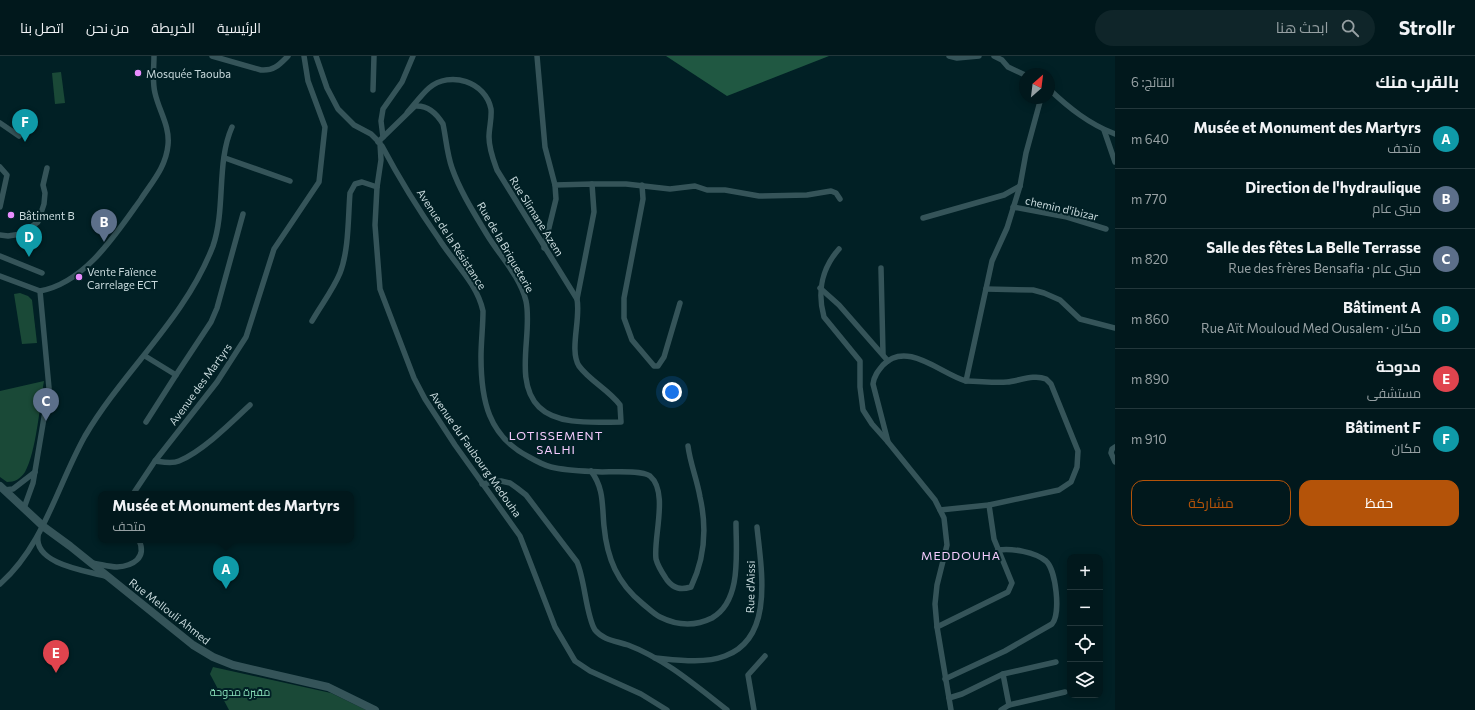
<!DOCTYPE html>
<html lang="ar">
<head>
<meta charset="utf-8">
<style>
	:root { --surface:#01181c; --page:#0f2529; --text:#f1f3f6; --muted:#96a0a3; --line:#23373b; --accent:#b45309 }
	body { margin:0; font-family:Commissioner,Cairo,sans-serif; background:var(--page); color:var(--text); direction:rtl }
	.controls { position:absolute; right:12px; bottom:12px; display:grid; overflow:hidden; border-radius:8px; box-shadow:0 2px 10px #0003 }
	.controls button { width:36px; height:36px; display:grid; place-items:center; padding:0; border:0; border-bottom:1px solid var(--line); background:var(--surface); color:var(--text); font:20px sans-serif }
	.compass { position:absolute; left:1019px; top:12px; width:36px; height:36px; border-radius:50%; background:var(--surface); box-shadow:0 2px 10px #0003; rotate:28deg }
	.you { position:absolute; left:672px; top:336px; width:14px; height:14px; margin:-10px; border:3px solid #fff; border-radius:50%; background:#1a73e8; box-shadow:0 0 0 6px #1a73e833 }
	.badge { display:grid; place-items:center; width:26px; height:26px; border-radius:50%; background:var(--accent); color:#fff; font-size:13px; font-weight:700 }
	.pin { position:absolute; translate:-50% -33px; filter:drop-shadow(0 1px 2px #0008) }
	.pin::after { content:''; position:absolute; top:21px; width:14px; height:12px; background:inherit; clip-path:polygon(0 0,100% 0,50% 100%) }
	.popup { position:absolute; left:98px; top:435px; width:256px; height:52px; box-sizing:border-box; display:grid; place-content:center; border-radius:8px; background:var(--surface); filter:drop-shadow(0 1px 3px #0005); font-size:13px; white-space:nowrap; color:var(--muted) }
	.popup b { font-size:15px; color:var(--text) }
	.popup::after { content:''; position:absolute; left:50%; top:100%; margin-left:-8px; border:8px solid transparent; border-top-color:var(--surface) }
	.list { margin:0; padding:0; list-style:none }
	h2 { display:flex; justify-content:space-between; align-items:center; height:52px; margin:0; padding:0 16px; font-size:17px }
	h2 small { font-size:13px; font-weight:400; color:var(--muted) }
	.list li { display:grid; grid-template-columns:26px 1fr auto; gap:12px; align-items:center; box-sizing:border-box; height:60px; padding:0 16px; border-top:1px solid var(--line) }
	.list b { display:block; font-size:15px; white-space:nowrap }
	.list p { margin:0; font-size:13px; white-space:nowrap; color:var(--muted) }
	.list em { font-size:13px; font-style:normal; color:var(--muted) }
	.actions { display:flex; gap:8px; padding:12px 16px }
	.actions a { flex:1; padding:9px 0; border:1px solid var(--accent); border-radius:12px; text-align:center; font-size:14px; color:var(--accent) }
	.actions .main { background:var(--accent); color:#fff }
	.icon { flex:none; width:22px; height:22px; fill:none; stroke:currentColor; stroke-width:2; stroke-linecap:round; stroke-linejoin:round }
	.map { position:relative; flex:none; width:1115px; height:654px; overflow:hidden; direction:ltr }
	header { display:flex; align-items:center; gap:24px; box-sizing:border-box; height:56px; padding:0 20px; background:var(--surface); border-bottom:1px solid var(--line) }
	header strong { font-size:19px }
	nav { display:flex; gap:22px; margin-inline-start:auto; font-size:14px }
	.search { width:280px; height:36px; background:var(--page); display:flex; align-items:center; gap:10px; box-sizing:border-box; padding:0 14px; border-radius:22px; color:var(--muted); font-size:15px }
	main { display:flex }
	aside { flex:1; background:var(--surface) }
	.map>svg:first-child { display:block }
	.green { fill:#1a4937 }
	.forest { fill:#205842 }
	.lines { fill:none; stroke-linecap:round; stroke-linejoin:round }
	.street { stroke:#355459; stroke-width:5.5 }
	.secondary { stroke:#355459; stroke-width:8 }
	.poi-dot { fill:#e98dfe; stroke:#012025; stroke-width:1.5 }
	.labels { text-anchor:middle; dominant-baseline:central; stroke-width:4; stroke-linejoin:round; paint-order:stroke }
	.poi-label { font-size:11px; fill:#c8d9dc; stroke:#012025; text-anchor:start }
	.street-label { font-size:11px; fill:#c8d9dc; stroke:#012025 }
	.park-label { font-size:11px; fill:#87ddb8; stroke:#012025 }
	.neighbourhood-label { font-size:12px; letter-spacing:1px; fill:#f4cbfd; stroke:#012025 }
</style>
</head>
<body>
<header>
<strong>Strollr</strong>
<div class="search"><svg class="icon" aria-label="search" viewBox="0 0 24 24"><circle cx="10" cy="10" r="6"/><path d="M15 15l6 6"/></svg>ابحث هنا</div>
<nav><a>الرئيسية</a><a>الخريطة</a><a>من نحن</a><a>اتصل بنا</a></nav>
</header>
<main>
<aside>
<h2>بالقرب منك<small>النتائج: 6</small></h2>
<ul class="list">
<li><span class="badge" style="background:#0f9aa8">A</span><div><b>Musée et Monument des Martyrs</b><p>متحف</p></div><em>640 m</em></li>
<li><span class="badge" style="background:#5c6f8a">B</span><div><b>Direction de l'hydraulique</b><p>مبنى عام</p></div><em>770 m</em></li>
<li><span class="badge" style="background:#5c6f8a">C</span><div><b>Salle des fêtes La Belle Terrasse</b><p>مبنى عام · Rue des frères Bensafia</p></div><em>820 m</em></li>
<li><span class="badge" style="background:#0f9aa8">D</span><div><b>Bâtiment A</b><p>مكان · Rue Aït Mouloud Med Ousalem</p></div><em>860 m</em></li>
<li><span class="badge" style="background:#e0444e">E</span><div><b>مدوحة</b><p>مستشفى</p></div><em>890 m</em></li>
<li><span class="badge" style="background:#0f9aa8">F</span><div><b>Bâtiment F</b><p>مكان</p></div><em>910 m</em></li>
</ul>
<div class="actions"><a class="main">حفظ</a><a>مشاركة</a></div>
</aside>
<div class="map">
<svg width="1115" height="654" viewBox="0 0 1115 654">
	<rect width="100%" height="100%" fill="#012025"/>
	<!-- green -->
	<g class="green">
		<polygon points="61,16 65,47 55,48 52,17"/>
		<polygon points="20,237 28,240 32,244 37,287 22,288 14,238"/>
		<path d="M44,325c-4,23 -8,72 -19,91 -5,7 -10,10 -18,10l-7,-5v-86z"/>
		<polygon points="213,611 331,637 366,654 229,654 210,618"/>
	</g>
	<!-- forest -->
	<polygon class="forest" points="666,0 829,0 727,40"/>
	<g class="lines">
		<!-- street -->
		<g class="street">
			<path d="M212,0l49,14c13,1 18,-5 27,-14"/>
			<polyline points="316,0 327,32 338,53 354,69 371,78 380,87 381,104 377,131 375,169 380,233 414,322 425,343 455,389 520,480 555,571 575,605 590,615 641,638 667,654"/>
			<polyline points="537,0 545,91 555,129"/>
			<polyline points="949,0 957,2 979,0"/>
			<polyline points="994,0 1002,4 1008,11 1025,19"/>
			<path d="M1049,33c20,19 40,35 66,45"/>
			<polyline points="373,34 374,0"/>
			<polyline points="0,67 19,80"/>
			<polyline points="1104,74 1115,106"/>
			<polyline points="383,81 381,65 383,53 402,26 413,0"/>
			<path d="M378,86l37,-36c13,-1 22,8 28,18 3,14 4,30 9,44 8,23 22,45 34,65 13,22 34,43 40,68 7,32 -13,80 13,106 19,19 58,15 82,15l-1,-17c-11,-15 -30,-24 -41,-39 -10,-16 2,-47 -2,-67l-80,-129c-4,-11 -8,-21 -8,-33 0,-9 3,-19 2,-28 -5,-27 -41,-39 -62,-21 -8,7 -15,17 -22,25"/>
			<path d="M382,90c17,32 36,63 57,93 15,24 38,44 44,72 0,15 -2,31 -2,46 0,43 7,79 48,100 7,4 14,8 22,10 16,4 34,4 51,5 11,0 40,-2 48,4 19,16 3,62 6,83 2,8 7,15 11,21 7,9 14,10 24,7 14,-29 16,-59 9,-90 -3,-18 -10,-34 -12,-51"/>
			<polyline points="225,102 290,125"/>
			<polyline points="0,111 7,119 0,151"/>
			<polyline points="592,128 626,128 670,133 695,130 707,134 725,134 759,140 807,139 831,135 836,137 840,143"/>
			<polyline points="642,129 643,143 624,242 624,262 632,284 654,310 658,310 664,301 680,247"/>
			<polyline points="1013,151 1067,161 1106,173"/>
			<polyline points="923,162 1004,139 1020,130"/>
			<polyline points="0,179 8,180 21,178 38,166 44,148 45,137 43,129 47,112"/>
			<polyline points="544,192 556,143 555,129 592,128 594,156 577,243"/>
			<path d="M839,193c-17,19 -22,43 -15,68l36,44v26l3,23 9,14 16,18"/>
			<polyline points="0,200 42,217"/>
			<polyline points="881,212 883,298"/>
			<polyline points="0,220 40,235"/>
			<polyline points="820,232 839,249 888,305"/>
			<polyline points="986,233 1033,234 1044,237 1060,244 1080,263 1115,272"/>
			<path d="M40,235c45,-8 76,-57 101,-92 11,-17 25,-32 27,-54 2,-19 -9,-34 -13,-52 -3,-12 -1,-25 -1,-37"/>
			<path d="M312,265c9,-16 21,-31 28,-48 9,-23 8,-56 10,-80l5,-9 7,-2 15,5"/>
			<polyline points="145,300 176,319 211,266 217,252 243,158"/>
			<polyline points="146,366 176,319"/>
			<polyline points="1115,391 1112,393 1111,397 1115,406"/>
			<path d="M155,405c8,1 17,3 24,0 23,-9 53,-39 71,-56"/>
			<path d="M591,415c13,17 11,34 13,55 3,32 13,57 39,78 5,4 11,10 17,13 16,8 34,10 52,1 30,-17 24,-65 24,-95"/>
			<path d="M482,428l19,-3 9,2 7,5 9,7 51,67c8,18 9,54 18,68 8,10 21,11 33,15 37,14 68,41 99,65"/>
			<polyline points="4,434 13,433 35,416"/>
			<polyline points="133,438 155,405 217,326 246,281 274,193 319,126 325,71 308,25 304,0"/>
			<polyline points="24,452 33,427 49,332 40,235"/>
			<path d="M940,454l49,-5 70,-15 12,-8 6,-15 1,-16 -27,-67 -5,-5c-12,-5 -27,2 -39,3 -14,1 -27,-1 -41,-1"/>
			<path d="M38,480c-4,28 48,35 67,40"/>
			<path d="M92,507c8,1 17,4 25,4 16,-1 30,-9 22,-27"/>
			<path d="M0,528c44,-39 57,-98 85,-148 39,-66 100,-117 128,-190 13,-38 3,-83 19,-119"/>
			<polyline points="937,571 1008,536 1012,527 994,483 989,449"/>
			<path d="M655,602c22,2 49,6 70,-2 50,-18 36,-88 32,-129"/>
			<path d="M945,623l60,-28 47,-27c9,-10 4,-54 -6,-63 -11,-9 -34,-13 -48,-11"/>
			<polyline points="949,642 962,638 1003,618"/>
			<polyline points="1009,649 1065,636"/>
			<polyline points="754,654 748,619 765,600"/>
			<path d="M951,654l-14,-83 -2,-23 2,-19 10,-40 -3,-27 -9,-18 -47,-58 -15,-58c1,-8 5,-13 10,-19 24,-25 58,9 83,16l26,-120 15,-33 13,-42 6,-33 15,-55"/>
			<polyline points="1001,654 1009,649 1003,618 1056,606"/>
		</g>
		<!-- secondary -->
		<polyline class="secondary" points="0,430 44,471 70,490 193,589 213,601 233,609 328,631 375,654"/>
	</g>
	<!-- markers -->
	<g class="poi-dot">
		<circle cx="138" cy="17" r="4"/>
		<circle cx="11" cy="159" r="4"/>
		<circle cx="79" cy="221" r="4"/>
	</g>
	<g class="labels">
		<!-- poi labels -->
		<g class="poi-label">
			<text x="146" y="17">Mosquée Taouba</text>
			<text x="19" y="159">Bâtiment B</text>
			<text x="87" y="215">Vente Faïence<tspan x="87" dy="13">Carrelage ECT</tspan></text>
		</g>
		<!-- street labels -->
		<g class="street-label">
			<text transform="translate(1062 152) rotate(13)">chemin d'ibizar</text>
			<text transform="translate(537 160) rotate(58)">Rue Slimane Azem</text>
			<text transform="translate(452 183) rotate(57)">Avenue de la Résistance</text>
			<text transform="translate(506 191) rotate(60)">Rue de la Briqueterie</text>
			<text transform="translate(200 328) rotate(-54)">Avenue des Martyrs</text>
			<text transform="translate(476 398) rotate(55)">Avenue du Faubourg Medouha</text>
			<text transform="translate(750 531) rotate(-89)">Rue d'Aissi</text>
			<text transform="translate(170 555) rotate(38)">Rue Mellouli Ahmed</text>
		</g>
		<!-- park labels -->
		<g class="park-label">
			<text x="240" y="635">مقبرة مدوحة</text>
		</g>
		<!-- neighbourhood labels -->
		<g class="neighbourhood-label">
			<text x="556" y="379">LOTISSEMENT<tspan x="556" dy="14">SALHI</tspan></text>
			<text x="961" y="499">MEDDOUHA</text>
		</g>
	</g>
</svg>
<div class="controls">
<button>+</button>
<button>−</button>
<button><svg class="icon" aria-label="locate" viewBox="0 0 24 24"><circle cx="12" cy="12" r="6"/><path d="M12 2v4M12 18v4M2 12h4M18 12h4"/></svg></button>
<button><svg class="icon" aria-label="layers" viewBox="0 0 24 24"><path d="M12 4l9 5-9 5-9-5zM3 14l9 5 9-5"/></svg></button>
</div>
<svg class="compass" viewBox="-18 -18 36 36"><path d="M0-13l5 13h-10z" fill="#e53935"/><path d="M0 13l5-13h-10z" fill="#96a0a3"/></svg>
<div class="you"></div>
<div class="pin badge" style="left:226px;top:533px;background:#0f9aa8">A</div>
<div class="popup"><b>Musée et Monument des Martyrs</b>متحف</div>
<div class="pin badge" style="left:104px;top:186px;background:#5c6f8a">B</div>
<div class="pin badge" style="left:46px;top:365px;background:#5c6f8a">C</div>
<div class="pin badge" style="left:29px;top:201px;background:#0f9aa8">D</div>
<div class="pin badge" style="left:56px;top:617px;background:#e0444e">E</div>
<div class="pin badge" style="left:25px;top:86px;background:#0f9aa8">F</div>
</div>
</main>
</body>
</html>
